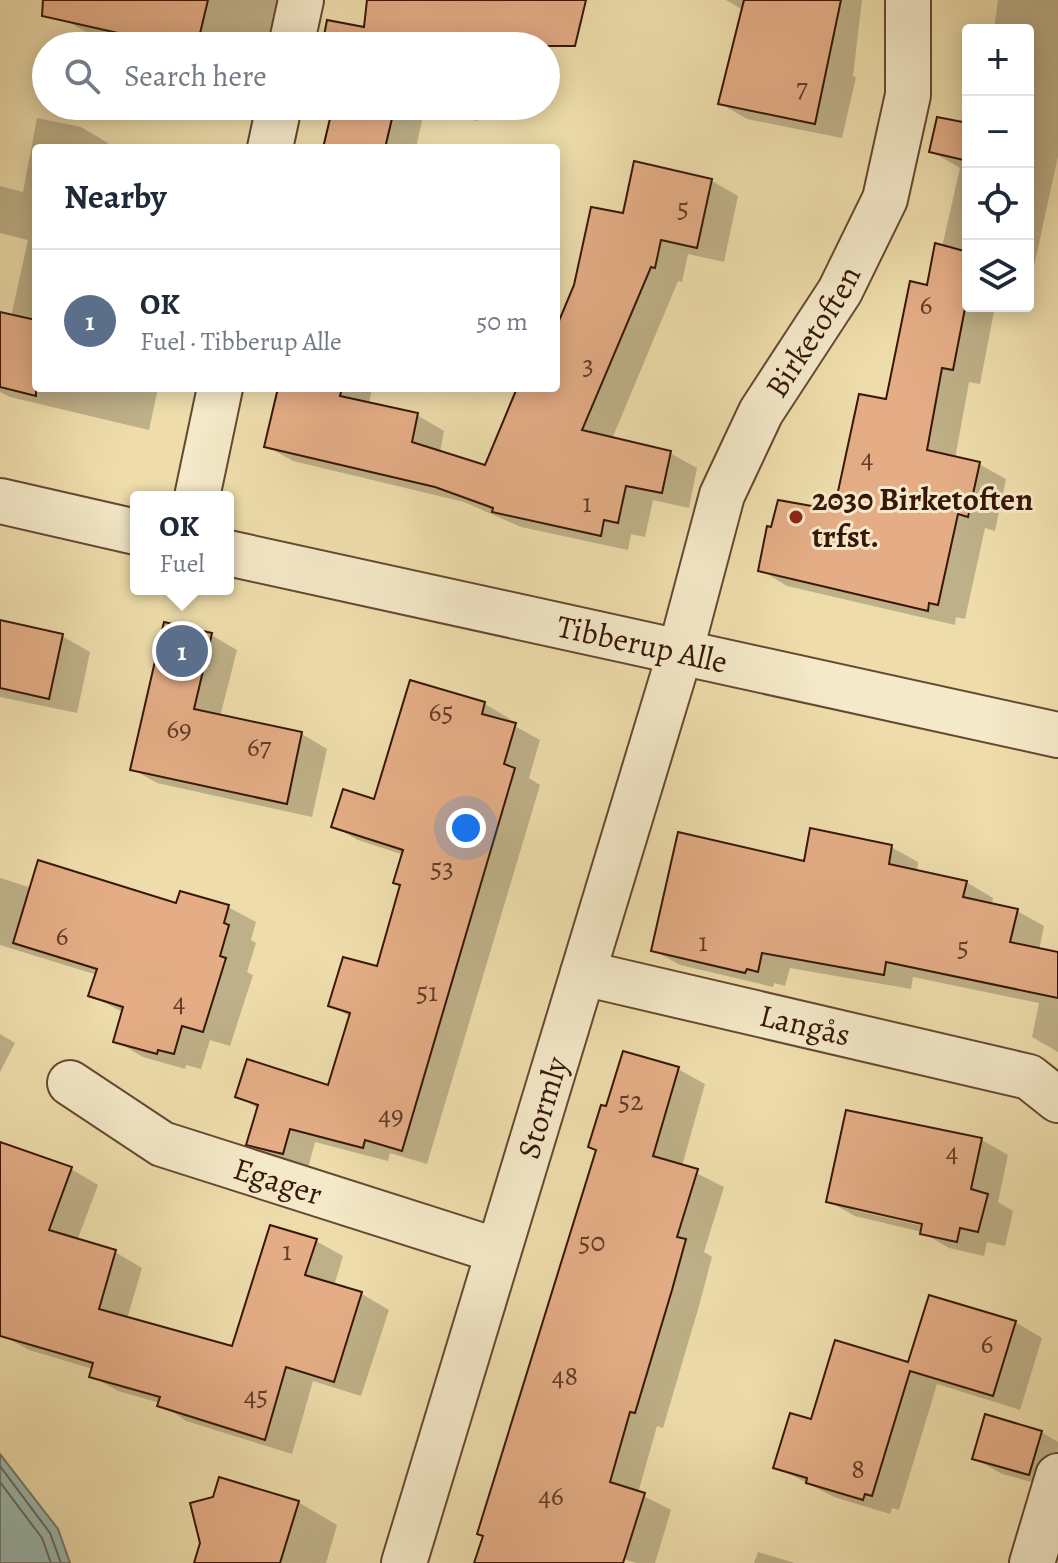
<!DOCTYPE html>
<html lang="en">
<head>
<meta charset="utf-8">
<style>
	:root { --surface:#fff; --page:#f2f2f3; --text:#1f2937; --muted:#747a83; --line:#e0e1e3; --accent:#db2777 }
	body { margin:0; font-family:Alegreya,serif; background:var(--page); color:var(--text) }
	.controls { position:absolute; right:24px; top:24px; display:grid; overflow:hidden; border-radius:8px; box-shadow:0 4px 20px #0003 }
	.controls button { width:72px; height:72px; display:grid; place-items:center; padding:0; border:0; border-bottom:2px solid var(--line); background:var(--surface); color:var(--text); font:40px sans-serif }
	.you { position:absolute; left:466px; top:828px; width:28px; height:28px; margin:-20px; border:6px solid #fff; border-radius:50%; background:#1a73e8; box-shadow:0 0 0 12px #1a73e833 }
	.badge { display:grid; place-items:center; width:52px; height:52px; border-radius:50%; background:var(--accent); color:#fff; font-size:26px; font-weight:700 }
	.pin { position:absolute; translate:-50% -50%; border:4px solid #fff; box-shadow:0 2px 8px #0006 }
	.popup { position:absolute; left:130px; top:491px; width:104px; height:104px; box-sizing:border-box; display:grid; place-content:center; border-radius:8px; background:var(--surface); filter:drop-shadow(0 2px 6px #0005); font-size:26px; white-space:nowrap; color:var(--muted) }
	.popup b { font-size:30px; color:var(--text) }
	.popup::after { content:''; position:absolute; left:50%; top:100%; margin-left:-16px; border:16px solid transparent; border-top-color:var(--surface) }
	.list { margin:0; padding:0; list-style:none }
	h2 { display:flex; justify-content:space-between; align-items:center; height:104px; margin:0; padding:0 32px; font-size:34px }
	h2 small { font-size:26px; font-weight:400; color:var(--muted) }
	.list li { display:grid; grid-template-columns:52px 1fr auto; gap:24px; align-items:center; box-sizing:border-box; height:144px; padding:0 32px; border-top:2px solid var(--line) }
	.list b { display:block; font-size:30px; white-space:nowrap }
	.list p { margin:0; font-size:26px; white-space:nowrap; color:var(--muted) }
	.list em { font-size:26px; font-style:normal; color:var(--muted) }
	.icon { flex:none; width:44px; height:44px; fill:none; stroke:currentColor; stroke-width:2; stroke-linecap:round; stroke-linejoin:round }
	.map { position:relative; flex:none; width:1058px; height:1563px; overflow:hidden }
	.search { position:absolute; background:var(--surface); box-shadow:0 4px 20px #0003; left:32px; top:32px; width:528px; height:88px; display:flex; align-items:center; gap:20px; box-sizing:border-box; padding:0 28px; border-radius:44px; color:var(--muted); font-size:30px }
	.panel { position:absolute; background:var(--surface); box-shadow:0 4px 20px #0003; left:32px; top:144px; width:528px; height:248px; border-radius:8px }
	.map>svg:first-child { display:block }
	.water { fill:#9bbab1; stroke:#73796e; stroke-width:2 }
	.shadow { fill:#0003; fill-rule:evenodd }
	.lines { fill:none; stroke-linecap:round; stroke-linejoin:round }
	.shore { stroke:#6a685d; stroke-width:2 }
	.building { fill:#e4ad86; stroke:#381709; stroke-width:2 }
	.street-casing { stroke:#664832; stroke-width:48 }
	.street { stroke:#f4e9c8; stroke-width:44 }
	.poi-dot { fill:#8f2418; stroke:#f4e9c8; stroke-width:3 }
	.labels { text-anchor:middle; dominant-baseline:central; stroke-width:6; stroke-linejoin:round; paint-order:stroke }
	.number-label { font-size:28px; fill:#633c28 }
	.street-label { font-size:32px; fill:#381709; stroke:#f4e9c8 }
	.poi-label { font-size:32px; font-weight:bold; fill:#381709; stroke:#f4e9c8; text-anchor:start }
</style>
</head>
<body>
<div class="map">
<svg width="1058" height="1563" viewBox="0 0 1058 1563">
	<rect width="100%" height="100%" fill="#eeddab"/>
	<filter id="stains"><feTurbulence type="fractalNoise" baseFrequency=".0025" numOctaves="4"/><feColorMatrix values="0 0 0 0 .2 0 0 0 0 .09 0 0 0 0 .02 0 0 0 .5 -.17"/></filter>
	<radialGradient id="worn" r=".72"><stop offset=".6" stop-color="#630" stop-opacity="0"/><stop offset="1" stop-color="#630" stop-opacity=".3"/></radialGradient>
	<!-- water -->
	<polygon class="water" points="0,1454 58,1529 70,1563 0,1563"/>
	<!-- shadow -->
	<g class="shadow">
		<polygon points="67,0 285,0 275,46 227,37 225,46 143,46 88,33 63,19"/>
		<polygon points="726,0 862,0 853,76 856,77 842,138 747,119 720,103 743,10"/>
		<polygon points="998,0 1058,0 1058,156 1032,276 1028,275 1028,30 994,30"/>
		<polygon points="335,106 481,106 478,121 424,111 416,148 325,148"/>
		<polygon points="37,118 81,127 108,143 107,148 36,148 36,388 158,388 149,430 10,397 0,392 0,314 11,317 28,240 0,233 0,186 23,192"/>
		<polygon points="968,126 968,306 995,306 980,384 969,382 955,459 979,464 1006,479 995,531 985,528 965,619 956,617 955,625 787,586 761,570 836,512 888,401 942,247 960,168 931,151"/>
		<polygon points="712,181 738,196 724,262 688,254 682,282 678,281 612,439 670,453 697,468 689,508 653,500 645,537 631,534 628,550 521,527 464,502 293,461 266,446 279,388 372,388 369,404 417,415 444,431 440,453 486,467 519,388 556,388 556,333 624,216"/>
		<polygon points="0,622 62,636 90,652 77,713 0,697"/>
		<polygon points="211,635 237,650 220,717 302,734 327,749 312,817 157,783 132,769"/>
		<polygon points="412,682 485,704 510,719 509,723 540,740 529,778 540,785 427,1164 390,1153 388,1161 315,1142 308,1168 274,1158 248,1144 259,1109 237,1096 329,1088 351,1017 330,1005 378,969 402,886 404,855 358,840 333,826 375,802"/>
		<polygon points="891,847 918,862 917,872 966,882 993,898 992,905 1017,911 1044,926 1039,950 1058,954 1058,1052 1032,1037 1039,1003 913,977 911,989 790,968 785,986 774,983 773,987 680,965 653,950 805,863"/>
		<polygon points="0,878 32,888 178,905 228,907 256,922 251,940 256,943 247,972 253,975 230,1046 210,1040 201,1069 186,1065 185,1069 143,1057 116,1041 124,1013 91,995 97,975 0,945"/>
		<polygon points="0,1034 15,1043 0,1072"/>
		<polygon points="678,1069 705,1084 682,1166 724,1187 704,1252 712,1257 699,1306 663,1428 657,1426 638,1493 671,1510 655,1563 636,1563 608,1554 605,1563 476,1563 608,1109"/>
		<path d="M848,1113l134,27 26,15 -10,47 15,9 -8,35 -18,-4 -3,14 -35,-8 -27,-16 -67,-16 -27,-15zM854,1206l78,18 -1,4 -77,-18z"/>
		<polygon points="71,1169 98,1185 77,1241 115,1252 142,1268 127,1319 233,1348 316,1241 343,1256 334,1286 362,1294 389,1310 361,1396 313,1381 292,1454 186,1421 160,1403 118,1391 91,1376 93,1369 29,1350 2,1335 0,1179"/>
		<polygon points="1015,1322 1042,1338 1020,1410 937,1384 899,1510 892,1508 890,1514 834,1497 776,1467 812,1421 909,1364"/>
		<polygon points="1041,1432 1058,1442 1057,1489 1002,1474 974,1458"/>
		<polygon points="298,1502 337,1525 326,1563 196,1563 202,1543"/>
		<polygon points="758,1552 795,1563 754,1563"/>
	</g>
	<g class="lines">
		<!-- shore -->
		<g class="shore">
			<polyline points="0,1466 50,1533 61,1563"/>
			<polyline points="0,1482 42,1538 51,1563"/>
		</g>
	</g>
	<!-- building -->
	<g class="building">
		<polygon points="43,0 208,0 197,46 176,46 42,16"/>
		<polygon points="367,0 586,0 575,46 322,46 327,20 364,27"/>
		<polygon points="744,0 841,0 815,124 718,104"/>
		<polygon points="333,106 395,106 385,148 323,148"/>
		<polygon points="937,117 968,123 968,161 929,152"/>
		<polygon points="634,161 712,179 697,248 661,240 655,268 651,267 582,430 671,451 662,493 626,486 618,523 604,520 601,536 492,512 493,508 435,487 264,447 278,388 342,388 340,396 418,413 412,442 485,465 517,388 556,388 556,328 574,285 591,207 623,213"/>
		<polygon points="935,243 968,252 968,293 953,370 942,368 927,450 980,462 968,517 958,514 938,605 929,603 928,611 758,571 767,526 771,527 778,500 834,510 859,394 886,399 910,281 927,285"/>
		<polygon points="0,312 36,320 36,396 0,387"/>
		<polygon points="0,620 63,634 49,699 0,688"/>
		<polygon points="164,622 212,633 194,709 302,732 287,804 130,770"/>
		<polygon points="410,680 485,702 482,714 516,723 504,764 515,768 402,1151 365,1140 363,1148 290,1129 283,1154 246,1145 258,1105 235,1097 247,1059 328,1085 350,1013 328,1006 343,957 377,966 400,885 393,883 403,850 331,827 343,789 374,799"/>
		<polygon points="810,828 892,845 889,864 967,881 963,897 1018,909 1010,942 1058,952 1058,998 886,962 884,975 762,953 758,972 747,969 745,973 651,951 678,832 804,861"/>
		<polygon points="38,860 176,903 180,891 229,905 224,923 229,925 220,956 226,958 203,1032 182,1026 174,1054 158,1050 157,1054 113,1042 123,1007 88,996 97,969 13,943"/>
		<polygon points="623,1051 679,1067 653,1156 698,1169 677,1237 686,1239 672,1290 635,1413 630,1412 610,1482 645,1493 623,1563 474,1563 483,1536 477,1534 596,1150 588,1147 601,1105 606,1106"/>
		<polygon points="846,1110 982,1138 971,1189 988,1194 978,1232 960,1228 957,1242 920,1234 922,1224 826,1202"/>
		<polygon points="0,1142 72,1167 49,1230 116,1250 99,1309 232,1346 270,1225 317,1239 305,1275 362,1292 334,1382 286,1367 265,1440 157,1406 160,1397 89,1377 93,1363 0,1336"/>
		<polygon points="929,1295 1016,1321 993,1396 910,1371 872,1496 865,1494 863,1500 806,1483 807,1478 773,1468 790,1413 811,1419 835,1340 908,1362"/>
		<polygon points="985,1414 1042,1431 1029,1475 972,1459"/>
		<polygon points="219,1477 299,1501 280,1563 194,1563 200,1543 190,1503 213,1497"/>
	</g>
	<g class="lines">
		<defs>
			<g id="street">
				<polyline points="291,46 301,0"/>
				<polyline points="270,148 279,106"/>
				<polyline points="197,497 220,388"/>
				<polyline points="0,501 136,532"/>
				<path id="s1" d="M228,553l830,182"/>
				<path id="s2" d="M583,973l446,104 29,23"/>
				<path id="s3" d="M70,1083l92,61 336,107"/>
				<path id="s4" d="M404,1563l276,-910 42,-158 39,-83 79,-121 45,-92 23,-104v-95"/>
				<polyline points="1032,1563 1058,1476"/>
			</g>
		</defs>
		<!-- street casing -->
		<use href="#street" class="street-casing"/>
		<!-- street -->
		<use href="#street" class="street"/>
	</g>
	<!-- markers -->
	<circle class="poi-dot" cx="796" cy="517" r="8"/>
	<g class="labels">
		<!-- number labels -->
		<g class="number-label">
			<text x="802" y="88">7</text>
			<text x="683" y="208">5</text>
			<text x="926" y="305">6</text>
			<text x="588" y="365">3</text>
			<text x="867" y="458">4</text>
			<text x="587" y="503">1</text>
			<text x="441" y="712">65</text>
			<text x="179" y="729">69</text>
			<text x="259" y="747">67</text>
			<text x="442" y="868">53</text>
			<text x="62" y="936">6</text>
			<text x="703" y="942">1</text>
			<text x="963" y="947">5</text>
			<text x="427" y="992">51</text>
			<text x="179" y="1002">4</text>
			<text x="631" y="1101">52</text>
			<text x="391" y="1115">49</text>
			<text x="952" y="1152">4</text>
			<text x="592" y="1242">50</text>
			<text x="287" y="1251">1</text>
			<text x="987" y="1344">6</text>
			<text x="565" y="1376">48</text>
			<text x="256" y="1396">45</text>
			<text x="858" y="1469">8</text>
			<text x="551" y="1496">46</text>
		</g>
		<!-- street labels -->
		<g class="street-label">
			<text stroke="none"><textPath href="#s4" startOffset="1302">Birketoften</textPath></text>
			<text stroke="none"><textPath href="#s1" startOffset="424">Tibberup Alle</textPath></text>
			<text stroke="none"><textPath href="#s2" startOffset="228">Langås</textPath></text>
			<text stroke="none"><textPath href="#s4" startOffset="476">Stormly</textPath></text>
			<text stroke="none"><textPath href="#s3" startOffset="232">Egager</textPath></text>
		</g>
		<!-- poi labels -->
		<g class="poi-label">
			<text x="812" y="499">2030 Birketoften<tspan x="812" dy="37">trfst.</tspan></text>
		</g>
	</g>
	<rect width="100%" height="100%" filter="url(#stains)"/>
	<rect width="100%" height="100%" fill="url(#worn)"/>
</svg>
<div class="controls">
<button>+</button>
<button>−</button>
<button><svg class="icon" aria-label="locate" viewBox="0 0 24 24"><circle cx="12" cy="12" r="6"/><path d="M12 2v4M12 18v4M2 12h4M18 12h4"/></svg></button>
<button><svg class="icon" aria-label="layers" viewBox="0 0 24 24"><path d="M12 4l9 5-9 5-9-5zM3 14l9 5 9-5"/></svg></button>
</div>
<div class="you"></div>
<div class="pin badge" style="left:182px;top:651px;background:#5c6f8a">1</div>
<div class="popup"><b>OK</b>Fuel</div>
<div class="search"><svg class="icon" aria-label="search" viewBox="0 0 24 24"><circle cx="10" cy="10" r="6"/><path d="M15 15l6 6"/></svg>Search here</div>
<section class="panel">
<h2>Nearby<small></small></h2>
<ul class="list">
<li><span class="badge" style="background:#5c6f8a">1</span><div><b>OK</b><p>Fuel · Tibberup Alle</p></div><em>50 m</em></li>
</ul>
</section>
</div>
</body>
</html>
